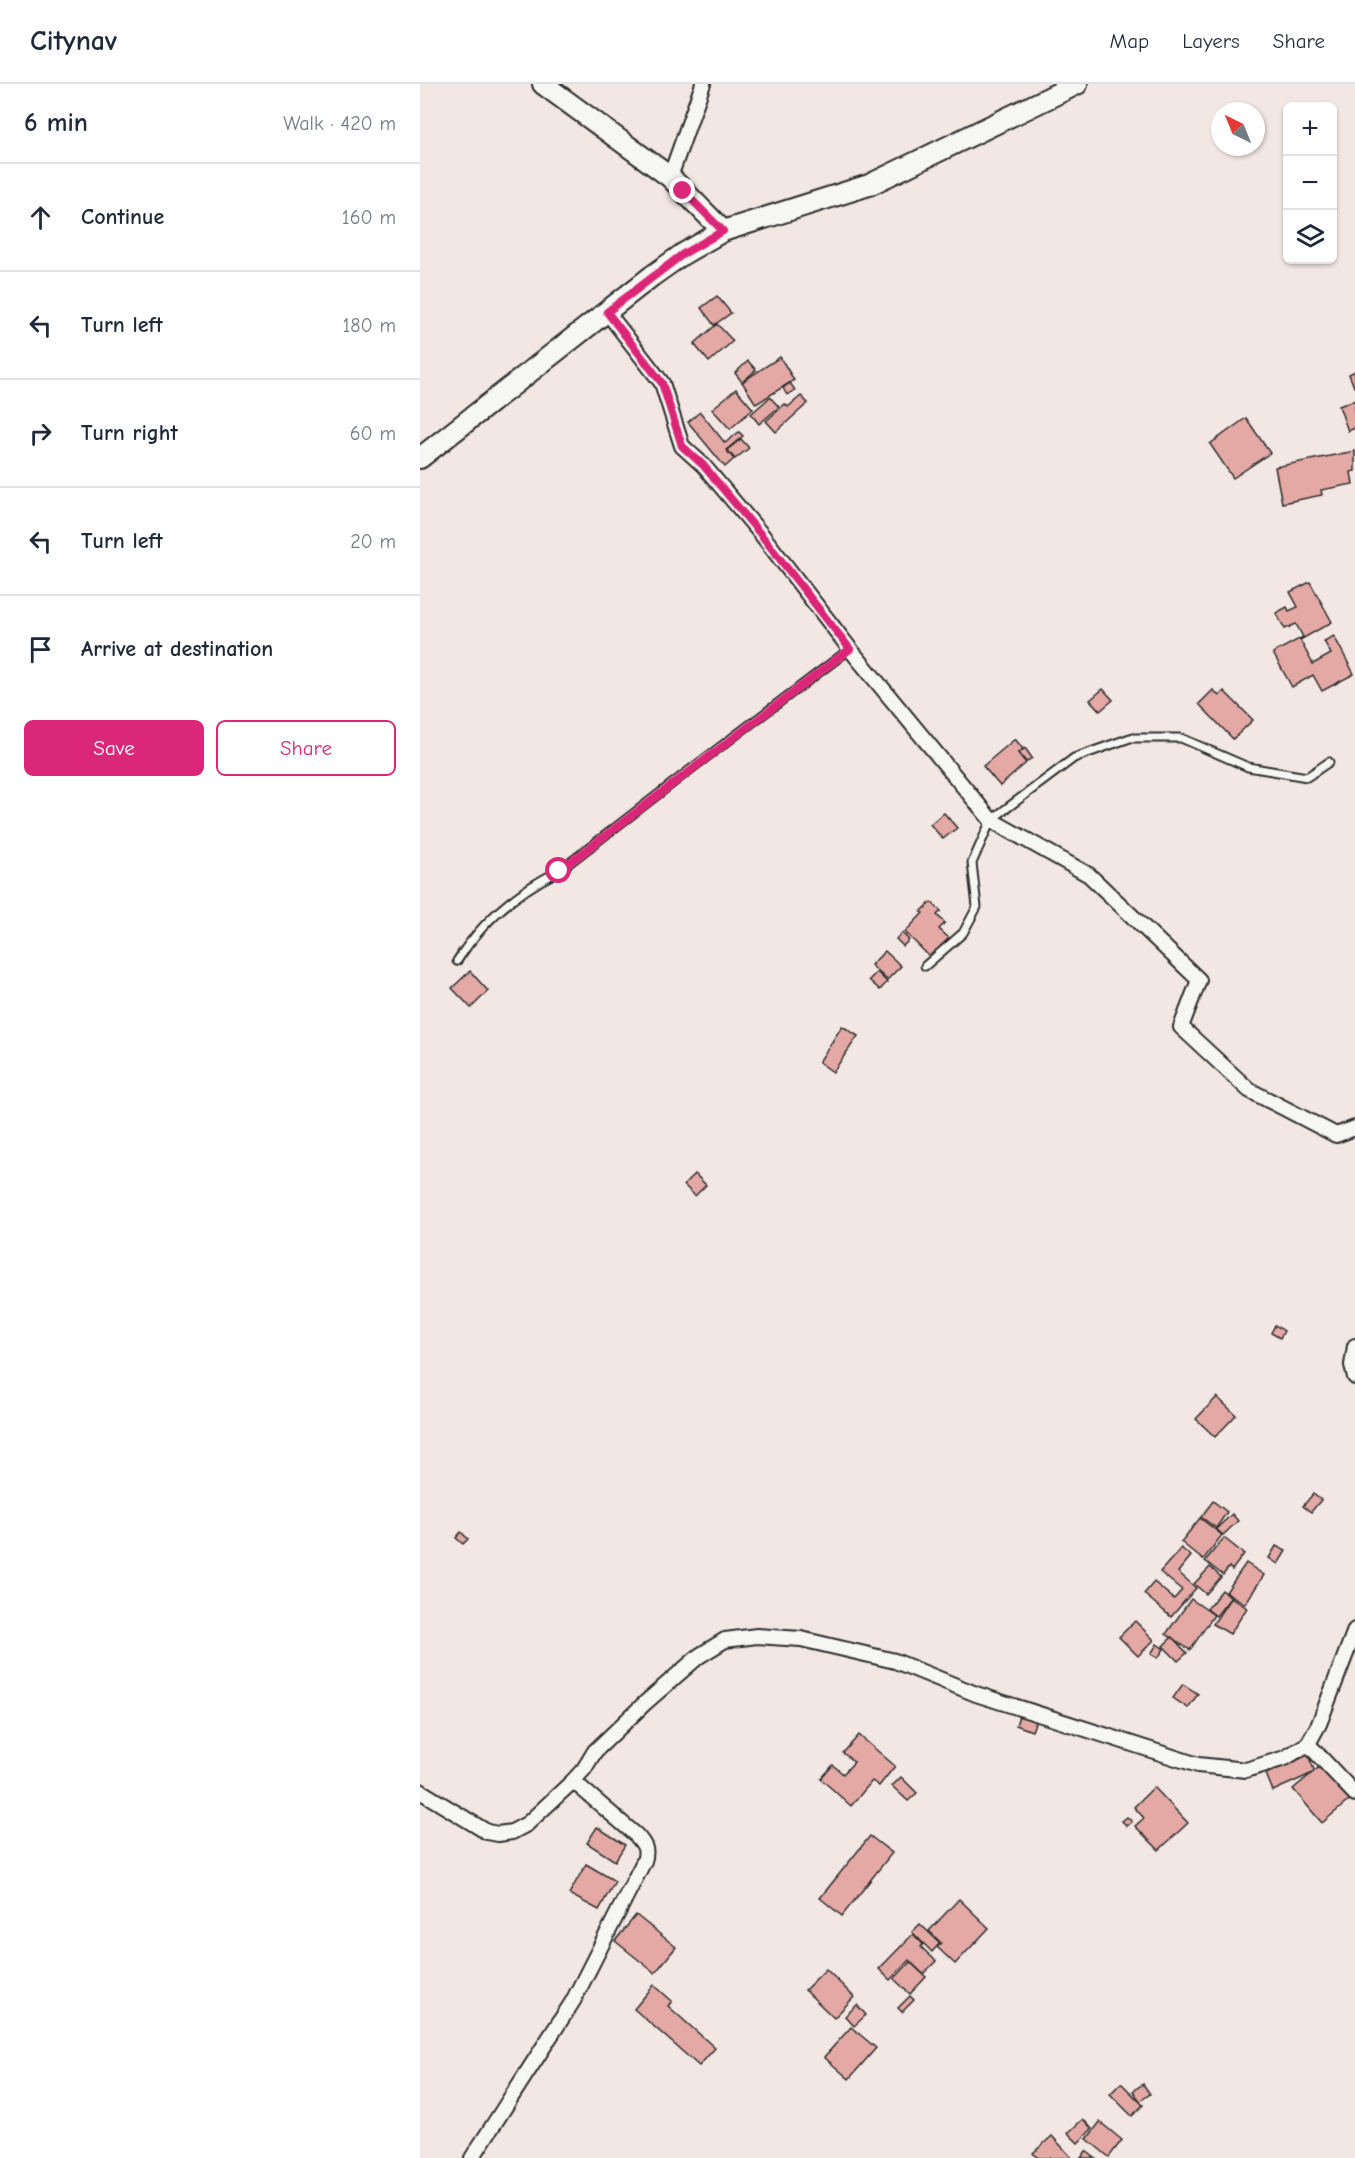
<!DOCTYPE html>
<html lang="en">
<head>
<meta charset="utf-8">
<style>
	:root { --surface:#fff; --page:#f6f6f7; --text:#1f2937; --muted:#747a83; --line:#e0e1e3; --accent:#db2777 }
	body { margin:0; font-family:"Comic Neue",sans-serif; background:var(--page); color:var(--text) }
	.controls { position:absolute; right:18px; top:18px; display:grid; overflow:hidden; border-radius:9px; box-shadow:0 2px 4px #0004 }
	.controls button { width:54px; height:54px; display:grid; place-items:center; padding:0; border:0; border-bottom:2px solid var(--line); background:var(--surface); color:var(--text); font:30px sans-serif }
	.compass { position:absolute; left:791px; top:18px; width:54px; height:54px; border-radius:50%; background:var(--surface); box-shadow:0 2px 4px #0004; rotate:317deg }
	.stop { position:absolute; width:18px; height:18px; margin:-14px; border:4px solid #db2777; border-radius:50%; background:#fff }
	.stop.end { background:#db2777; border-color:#fff; box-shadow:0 2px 6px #0008 }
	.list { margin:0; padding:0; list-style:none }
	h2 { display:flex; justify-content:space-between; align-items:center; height:78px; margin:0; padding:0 24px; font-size:26px }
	h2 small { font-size:20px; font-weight:400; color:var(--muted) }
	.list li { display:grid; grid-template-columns:39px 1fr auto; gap:18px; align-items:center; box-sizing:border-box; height:108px; padding:0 24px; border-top:2px solid var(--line) }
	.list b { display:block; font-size:22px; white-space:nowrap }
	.list em { font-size:20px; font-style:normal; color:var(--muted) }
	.actions { display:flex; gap:12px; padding:18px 24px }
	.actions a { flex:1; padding:14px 0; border:2px solid var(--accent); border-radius:9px; text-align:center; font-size:21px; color:var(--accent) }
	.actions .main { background:var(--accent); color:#fff }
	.icon { flex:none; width:33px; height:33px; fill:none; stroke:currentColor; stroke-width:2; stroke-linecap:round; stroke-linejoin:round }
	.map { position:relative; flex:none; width:935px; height:2074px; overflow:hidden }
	header { display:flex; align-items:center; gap:36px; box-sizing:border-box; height:84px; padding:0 30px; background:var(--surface); border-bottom:2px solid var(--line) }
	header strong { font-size:28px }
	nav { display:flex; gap:33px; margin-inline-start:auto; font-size:21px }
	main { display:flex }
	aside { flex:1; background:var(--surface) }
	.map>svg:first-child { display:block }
	.building { fill:#e4a9a5; stroke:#2b2b2b; stroke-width:1.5 }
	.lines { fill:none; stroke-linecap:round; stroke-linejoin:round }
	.lane-casing { stroke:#2b2b2b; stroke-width:11 }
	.street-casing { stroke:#2b2b2b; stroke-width:18 }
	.secondary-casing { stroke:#2b2b2b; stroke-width:24 }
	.lane { stroke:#f6f6f2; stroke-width:7 }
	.street { stroke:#f6f6f2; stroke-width:14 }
	.secondary { stroke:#f6f6f2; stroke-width:20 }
	.route { stroke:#db2777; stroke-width:8 }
</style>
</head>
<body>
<header>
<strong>Citynav</strong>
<nav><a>Map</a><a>Layers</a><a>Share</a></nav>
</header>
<main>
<aside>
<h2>6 min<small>Walk · 420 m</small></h2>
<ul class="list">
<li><svg class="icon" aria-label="ahead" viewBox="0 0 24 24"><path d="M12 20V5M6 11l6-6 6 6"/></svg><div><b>Continue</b></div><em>160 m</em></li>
<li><svg class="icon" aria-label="left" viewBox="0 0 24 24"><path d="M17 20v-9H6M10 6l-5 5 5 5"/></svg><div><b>Turn left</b></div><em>180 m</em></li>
<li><svg class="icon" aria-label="right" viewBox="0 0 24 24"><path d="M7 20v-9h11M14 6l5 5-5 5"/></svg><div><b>Turn right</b></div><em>60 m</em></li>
<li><svg class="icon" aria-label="left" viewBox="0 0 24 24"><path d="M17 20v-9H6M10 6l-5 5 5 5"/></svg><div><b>Turn left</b></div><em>20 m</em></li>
<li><svg class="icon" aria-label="arrive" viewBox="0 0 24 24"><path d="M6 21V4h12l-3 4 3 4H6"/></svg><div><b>Arrive at destination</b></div></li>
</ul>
<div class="actions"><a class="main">Save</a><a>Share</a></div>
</aside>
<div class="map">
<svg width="935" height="2074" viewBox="0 0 935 2074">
	<rect width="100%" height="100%" fill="#f2e7e3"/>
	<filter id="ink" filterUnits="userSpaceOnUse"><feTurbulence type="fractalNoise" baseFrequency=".0167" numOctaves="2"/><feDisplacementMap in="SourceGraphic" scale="12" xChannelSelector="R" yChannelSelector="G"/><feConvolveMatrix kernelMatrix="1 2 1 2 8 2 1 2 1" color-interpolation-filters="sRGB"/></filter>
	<g filter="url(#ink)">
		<!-- building -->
		<g class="building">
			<polygon points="297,212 311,229 294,241 281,224"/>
			<polygon points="297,240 313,257 289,278 274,260"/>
			<polygon points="360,273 374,296 336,320 322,298"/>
			<polygon points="328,277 336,286 322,298 315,289"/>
			<polygon points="935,287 935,302 934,303 929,290"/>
			<polygon points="370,299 375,306 367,311 363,304"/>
			<polygon points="316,305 333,325 310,345 292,325"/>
			<polygon points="381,312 388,319 356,348 346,337 365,320 368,323"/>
			<polygon points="350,313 359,323 339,340 331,330"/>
			<polygon points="935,316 935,344 928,347 919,322"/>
			<polygon points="280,328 305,359 319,348 323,352 306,366 314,375 305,383 268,338"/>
			<polygon points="826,334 850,369 813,394 790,360"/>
			<polygon points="321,355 329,364 315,375 307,366"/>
			<polygon points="935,367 935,387 931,388 933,400 901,406 902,411 862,419 855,383"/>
			<polygon points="890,498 912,538 880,556 893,580 911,570 904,557 914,552 934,590 902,607 893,591 872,603 853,569 883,553 876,540 865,545 856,529 867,523 869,527 878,523 870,508"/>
			<polygon points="683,605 693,616 680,627 670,616"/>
			<polygon points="793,606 799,612 804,607 833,636 813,655 779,620"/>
			<polygon points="595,655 603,665 598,669 606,679 580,702 563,682"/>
			<polygon points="605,664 612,674 606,678 599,669"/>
			<polygon points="524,729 537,744 523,755 510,740"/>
			<polygon points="511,818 521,827 517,831 525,839 519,845 529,854 510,873 485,848 503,829 501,828"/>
			<polygon points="482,849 489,856 483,862 476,855"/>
			<polygon points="465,867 481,882 467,896 451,881"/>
			<polygon points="50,887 68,907 51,924 32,904"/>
			<polygon points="457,888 467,898 460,906 449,896"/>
			<polygon points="422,942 438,952 413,988 399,978"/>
			<polygon points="275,1090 286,1101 275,1112 264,1101"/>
			<polygon points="855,1241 864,1247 860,1254 851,1249"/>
			<polygon points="797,1313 816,1331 795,1353 776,1335"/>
			<polygon points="893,1410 901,1416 891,1428 883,1422"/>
			<polygon points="793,1417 807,1428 796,1444 781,1433"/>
			<polygon points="812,1430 818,1437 803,1451 796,1445"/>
			<polygon points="780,1434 802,1451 783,1476 761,1458"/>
			<polygon points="41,1448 48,1455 43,1460 36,1454"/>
			<polygon points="804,1454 824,1470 812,1486 809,1483 803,1491 785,1477"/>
			<polygon points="856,1462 866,1467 858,1480 849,1474"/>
			<polygon points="761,1464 771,1472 758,1488 776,1504 751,1533 724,1510 734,1498 754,1515 762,1506 740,1488"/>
			<polygon points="826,1479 844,1491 825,1520 806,1508"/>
			<polygon points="790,1483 801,1493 786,1510 774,1500"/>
			<polygon points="802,1506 811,1513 796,1532 787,1525"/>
			<polygon points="811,1513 827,1524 810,1550 793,1540"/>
			<polygon points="771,1515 794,1531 770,1566 746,1550"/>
			<polygon points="715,1537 734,1556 718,1572 699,1553"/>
			<polygon points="752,1553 767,1569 758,1577 743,1562"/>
			<polygon points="737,1560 744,1565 738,1574 731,1570"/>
			<polygon points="763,1600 778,1610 768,1624 753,1614"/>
			<polygon points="600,1628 617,1634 612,1647 596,1641"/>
			<polygon points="439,1651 475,1682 459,1702 452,1697 431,1722 401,1695 413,1681 423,1690 434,1678 423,1669"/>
			<polygon points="888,1671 895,1688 853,1707 846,1690"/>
			<polygon points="904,1679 933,1713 902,1739 873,1705"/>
			<polygon points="481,1693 497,1709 488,1717 472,1702"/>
			<polygon points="734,1703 768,1739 739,1766 715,1742 724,1734 714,1723"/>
			<polygon points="707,1733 712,1738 707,1742 702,1737"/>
			<polygon points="177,1743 205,1761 195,1777 167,1759"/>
			<polygon points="450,1752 472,1769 422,1832 400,1814"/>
			<polygon points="166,1780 195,1797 179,1826 149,1810"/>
			<polygon points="539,1815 569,1844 535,1880 517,1863 521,1859 509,1847"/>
			<polygon points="216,1831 256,1863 235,1889 195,1857"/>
			<polygon points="500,1840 520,1859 512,1868 492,1848"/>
			<polygon points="493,1850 503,1860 501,1863 516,1877 503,1890 489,1876 470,1896 459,1885"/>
			<polygon points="490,1878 506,1893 490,1910 474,1895"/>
			<polygon points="406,1885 434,1913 414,1934 385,1906"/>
			<polygon points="234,1901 252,1917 248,1922 295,1964 279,1982 214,1925"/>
			<polygon points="490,1912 494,1916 482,1928 478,1924"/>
			<polygon points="437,1921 446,1931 434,1942 425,1932"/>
			<polygon points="431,1943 456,1964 429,1995 404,1973"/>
			<polygon points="701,1999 723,2021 712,2032 690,2010"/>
			<polygon points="723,2000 730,2010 720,2017 713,2007"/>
			<polygon points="663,2035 672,2045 658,2059 648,2049"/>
			<polygon points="680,2038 702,2056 689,2073 667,2055"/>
			<polygon points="632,2052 652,2074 618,2074 613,2069"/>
			<polygon points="666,2067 675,2074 661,2074"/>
		</g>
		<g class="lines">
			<defs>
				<g id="lane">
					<path d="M37,877c26,-41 59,-69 102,-90l136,-105 155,-117"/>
					<polyline points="505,882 543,849 557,823 552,779 571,736 654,674 710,654 761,654 828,683 887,693 909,678"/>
				</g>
				<g id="street">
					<polyline points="250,93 283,0"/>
					<polyline points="187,228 242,299 262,362 283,381 342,451 430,565 571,736 669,791 779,896 761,943 829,1006 916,1051 935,1044"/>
					<polyline points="935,1262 932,1281 935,1293"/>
					<polyline points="888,1660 935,1710"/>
					<polyline points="0,1707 67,1748 78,1750 92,1748 107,1740 153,1697 164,1685 175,1667 225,1619 279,1572 305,1556 337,1552 381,1555 475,1577 556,1610 778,1681 826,1686 865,1674 888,1660 899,1640 935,1546"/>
					<path d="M52,2074l101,-157 71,-140c4,-12 0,-17 -8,-26l-63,-54"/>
				</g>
				<g id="secondary">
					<polyline points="123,0 250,93 303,147 449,101 657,0"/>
					<polyline points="0,374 232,192 263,170 303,147"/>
				</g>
			</defs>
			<!-- lane casing -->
			<use href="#lane" class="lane-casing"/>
			<!-- street casing -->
			<use href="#street" class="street-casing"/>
			<!-- secondary casing -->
			<use href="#secondary" class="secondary-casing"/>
			<!-- lane -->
			<use href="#lane" class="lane"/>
			<!-- street -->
			<use href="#street" class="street"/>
			<!-- secondary -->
			<use href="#secondary" class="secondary"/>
		</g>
	</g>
	<g class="lines" filter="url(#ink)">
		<!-- route -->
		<polyline class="route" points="139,787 430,565 342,452 283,381 262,362 242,299 187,228 263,170 303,147 263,107"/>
	</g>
</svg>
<div class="controls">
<button>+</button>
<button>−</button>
<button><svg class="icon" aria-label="layers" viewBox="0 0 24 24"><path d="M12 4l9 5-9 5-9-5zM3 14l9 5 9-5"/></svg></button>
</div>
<svg class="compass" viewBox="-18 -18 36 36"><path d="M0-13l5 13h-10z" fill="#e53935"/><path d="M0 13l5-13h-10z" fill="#747a83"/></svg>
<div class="stop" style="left:139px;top:787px"></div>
<div class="stop end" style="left:263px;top:107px"></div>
</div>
</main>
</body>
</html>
